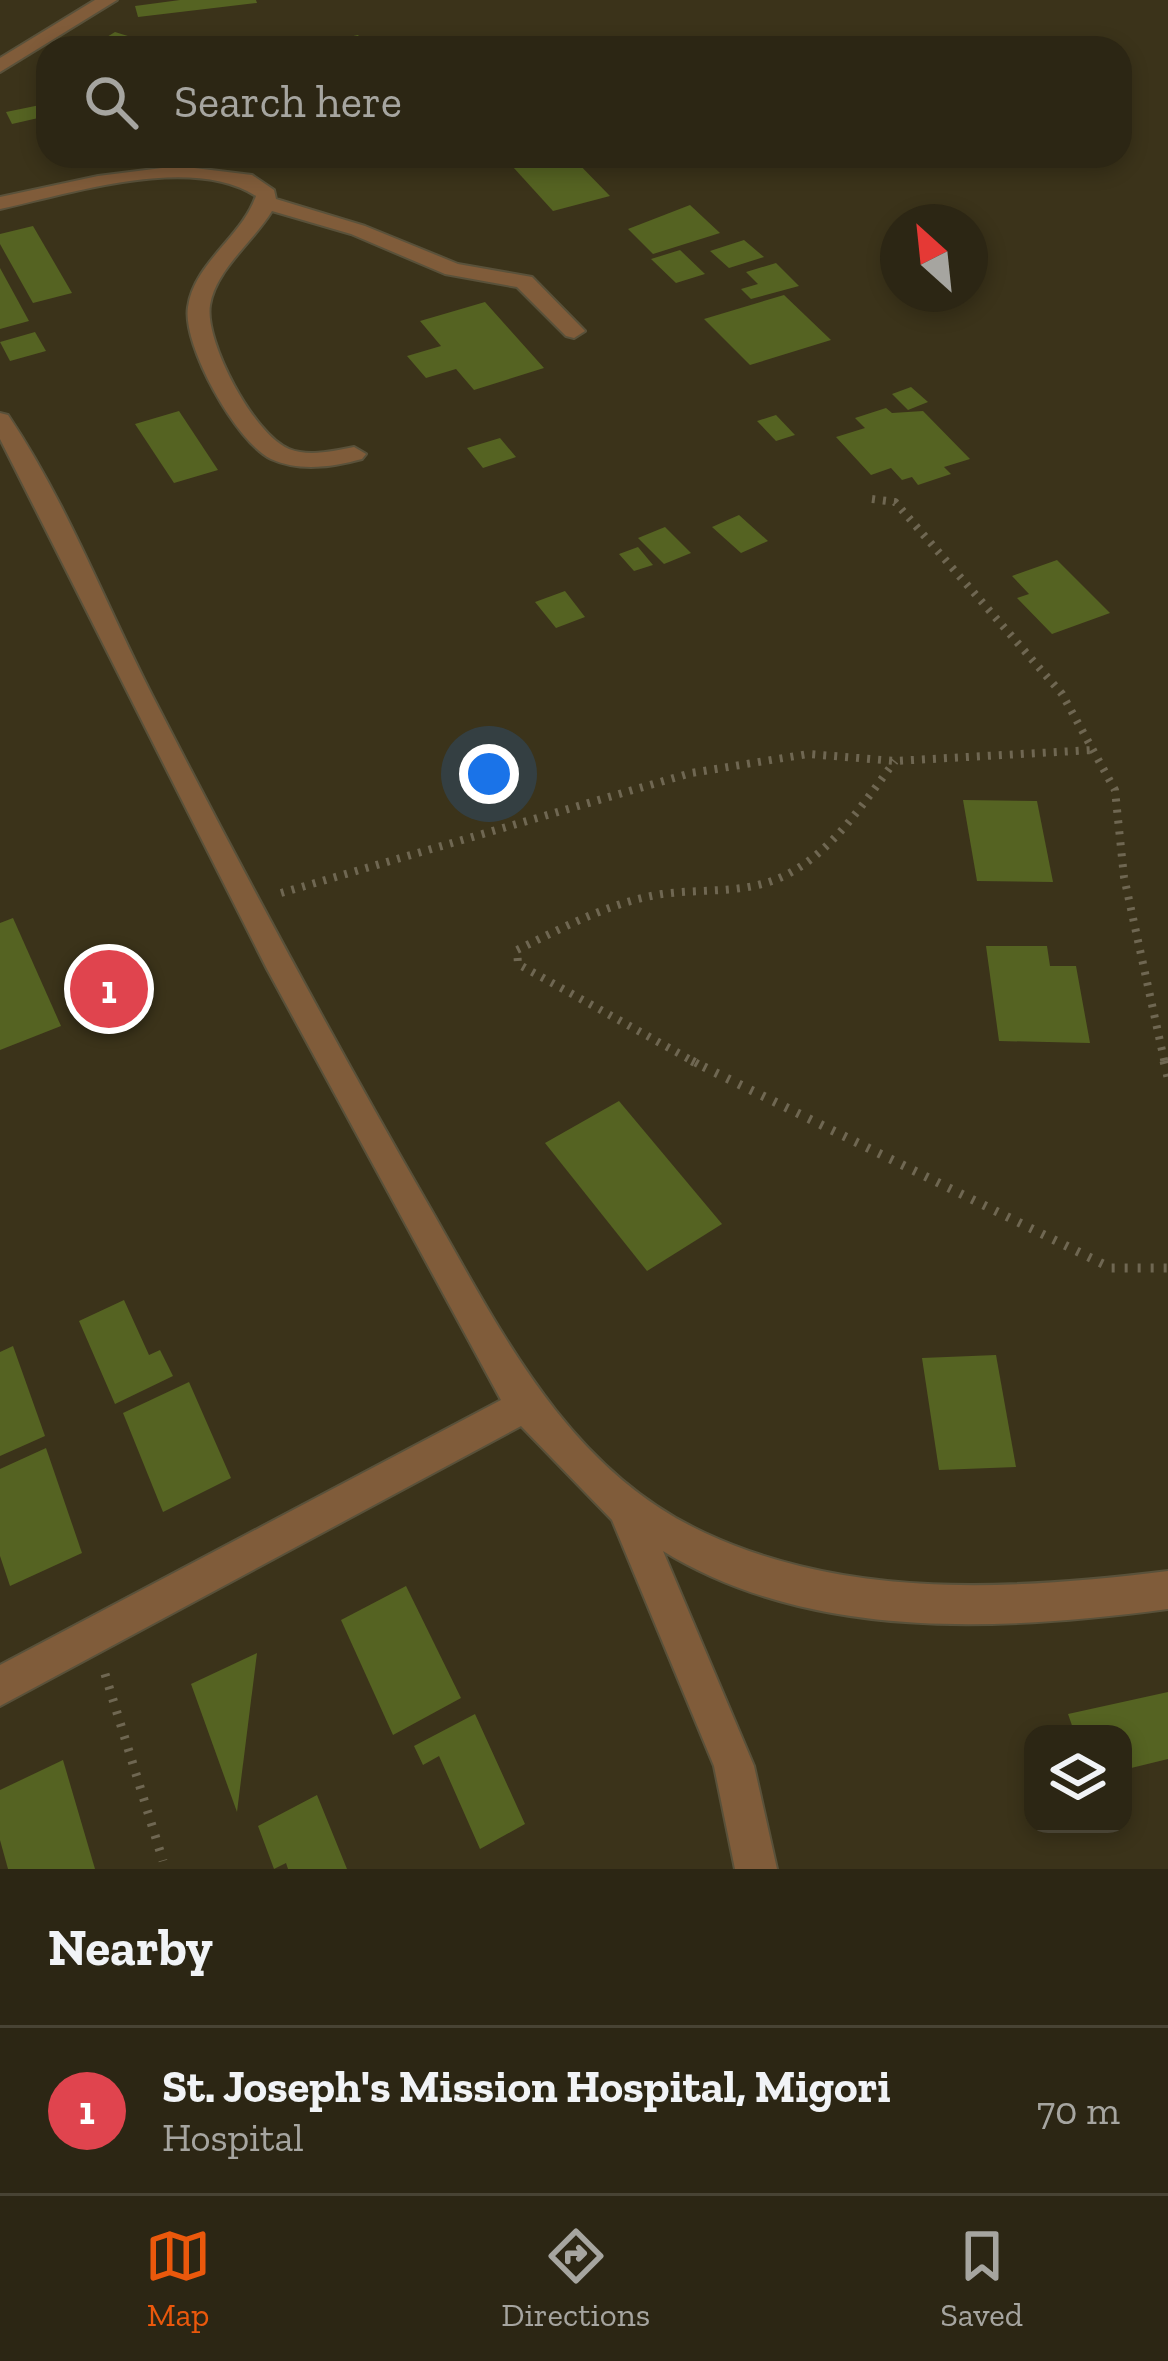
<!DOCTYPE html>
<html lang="en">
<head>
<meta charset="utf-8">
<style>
	:root { --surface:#2c2614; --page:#383222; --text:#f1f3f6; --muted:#a6a5a0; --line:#484334; --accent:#ea580c }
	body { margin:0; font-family:"Zilla Slab",serif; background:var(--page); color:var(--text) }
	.controls { position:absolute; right:36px; bottom:36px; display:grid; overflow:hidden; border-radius:24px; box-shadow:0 6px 18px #0003 }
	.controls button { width:108px; height:108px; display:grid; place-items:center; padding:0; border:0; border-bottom:3px solid var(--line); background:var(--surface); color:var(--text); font:60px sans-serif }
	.compass { position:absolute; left:880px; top:204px; width:108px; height:108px; border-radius:50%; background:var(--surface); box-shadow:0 6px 18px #0003; rotate:333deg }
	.you { position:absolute; left:489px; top:774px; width:42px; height:42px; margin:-30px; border:9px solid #fff; border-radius:50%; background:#1a73e8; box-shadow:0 0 0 18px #1a73e833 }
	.badge { display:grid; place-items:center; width:78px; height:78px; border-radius:50%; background:var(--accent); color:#fff; font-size:39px; font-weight:700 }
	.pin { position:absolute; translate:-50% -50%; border:6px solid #fff; box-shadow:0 3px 12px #0006 }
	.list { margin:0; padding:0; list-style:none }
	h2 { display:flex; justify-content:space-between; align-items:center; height:156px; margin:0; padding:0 48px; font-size:51px }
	h2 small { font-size:39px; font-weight:400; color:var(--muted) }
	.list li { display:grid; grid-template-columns:78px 1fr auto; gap:36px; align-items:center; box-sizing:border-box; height:168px; padding:0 48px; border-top:3px solid var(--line) }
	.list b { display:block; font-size:45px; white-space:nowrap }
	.list p { margin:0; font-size:39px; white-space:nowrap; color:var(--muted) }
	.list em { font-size:39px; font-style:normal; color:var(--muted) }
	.icon { flex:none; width:66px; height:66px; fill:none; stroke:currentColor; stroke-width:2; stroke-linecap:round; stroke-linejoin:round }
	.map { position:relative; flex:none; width:1168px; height:1869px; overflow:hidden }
	.search { position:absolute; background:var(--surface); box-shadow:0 6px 18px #0003; left:36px; right:36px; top:36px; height:132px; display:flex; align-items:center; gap:30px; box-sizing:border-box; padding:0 42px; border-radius:36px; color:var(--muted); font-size:45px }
	.sheet { height:324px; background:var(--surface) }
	nav { display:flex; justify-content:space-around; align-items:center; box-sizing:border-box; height:168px; border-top:3px solid var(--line); background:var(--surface); font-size:33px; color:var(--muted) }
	nav a { display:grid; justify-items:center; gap:6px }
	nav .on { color:var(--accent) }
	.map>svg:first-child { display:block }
	.building { fill:#556322 }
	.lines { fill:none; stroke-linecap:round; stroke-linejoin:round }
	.street-casing { stroke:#59513a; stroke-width:4 }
	.path-far1 { stroke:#6f6752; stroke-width:8; stroke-dasharray:3 8; stroke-linecap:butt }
	.path { stroke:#6f6752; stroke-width:9; stroke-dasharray:3 10; stroke-linecap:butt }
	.street { fill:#805c3a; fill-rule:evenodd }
</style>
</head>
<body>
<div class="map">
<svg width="1168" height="1869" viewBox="0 0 1168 1869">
	<rect width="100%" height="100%" fill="#3b331a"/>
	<!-- building -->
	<g class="building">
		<polygon points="180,0 256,0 257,3 138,17 135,6"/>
		<polygon points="115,32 147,42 138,48 89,48"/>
		<polygon points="358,35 368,48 316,44"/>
		<polygon points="40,105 47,116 12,124 6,112"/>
		<polygon points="503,156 571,156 610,196 553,211"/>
		<polygon points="690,205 720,233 653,254 628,229"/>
		<polygon points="33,226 72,293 33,303 0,244 0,234"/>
		<polygon points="744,240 764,257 729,268 710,251"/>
		<polygon points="680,250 705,274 676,283 651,259"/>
		<polygon points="776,263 799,286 751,299 741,289 758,284 746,272"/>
		<polygon points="0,268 29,321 0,329"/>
		<polygon points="784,295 831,340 750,365 704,319"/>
		<polygon points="485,302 544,368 474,390 456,369 426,378 407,356 441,346 420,321"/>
		<polygon points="35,332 46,351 10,361 0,342"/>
		<polygon points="911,387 928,402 908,410 892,394"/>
		<polygon points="886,408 892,413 923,411 970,459 944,467 951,474 918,485 912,477 902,480 891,468 871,475 836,437 865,428 855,418"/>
		<polygon points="179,411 218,470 174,483 135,424"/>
		<polygon points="776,415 795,435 776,441 757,421"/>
		<polygon points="500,438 516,457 483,468 467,448"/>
		<polygon points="739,515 768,541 741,553 712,527"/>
		<polygon points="665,527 691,553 664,564 638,538"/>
		<polygon points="638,547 653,565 634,571 619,554"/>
		<polygon points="1057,560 1110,613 1052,634 1017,598 1029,594 1012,576"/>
		<polygon points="565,591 585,617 556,628 535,602"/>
		<polygon points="963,800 1037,801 1053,882 977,881"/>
		<polygon points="13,918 61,1026 0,1050 0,923"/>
		<polygon points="986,946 1047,946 1050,966 1076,966 1090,1043 999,1041"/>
		<polygon points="619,1101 722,1224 647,1271 545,1143"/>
		<polygon points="124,1300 149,1355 160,1350 173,1376 115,1404 79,1321"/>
		<polygon points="13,1346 45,1436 0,1456 0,1352"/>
		<polygon points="996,1355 1016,1467 939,1470 922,1358"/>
		<polygon points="189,1382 231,1478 163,1512 123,1413"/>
		<polygon points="46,1448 82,1553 10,1586 0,1556 0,1469"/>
		<polygon points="406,1586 461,1698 393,1735 341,1620"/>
		<polygon points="257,1653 237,1812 191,1684"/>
		<polygon points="1168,1692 1168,1759 1123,1770 1123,1734 1075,1734 1068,1714"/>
		<polygon points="475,1714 525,1824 480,1849 439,1756 423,1765 414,1746"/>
		<polygon points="63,1760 95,1869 8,1869 0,1840 0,1790"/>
		<polygon points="317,1795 347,1869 288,1869 286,1863 274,1869 258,1826"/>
	</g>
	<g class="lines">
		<defs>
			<g id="street">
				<polygon points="95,0 117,0 0,72 0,58"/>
				<path d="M178,166l74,9 22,15 2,9 89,27 93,38 74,13 53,54 -11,7 -8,-2 -49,-49 -72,-13 -94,-40 -79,-23c-18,30 -56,58 -62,94 -6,36 44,130 79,144 20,8 44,2 65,-2l12,7 -4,5c-30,8 -62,13 -91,0 -35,-17 -89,-114 -83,-152 6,-44 54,-70 68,-111 -65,-42 -184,-3 -256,13v-12l98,-21z"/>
				<path d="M0,413l8,2c59,88 97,188 145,282 87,169 177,337 272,502 73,126 139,269 280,334 144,67 309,57 463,38v38c-165,22 -357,33 -505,-58l91,215 23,103h-42l-21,-103 -102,-246 -91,-94 -521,280v-41l501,-265 -234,-431 -267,-530z"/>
			</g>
		</defs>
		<!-- street casing -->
		<use href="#street" class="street-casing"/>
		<!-- path-far1 -->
		<g class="path-far1">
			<polyline points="872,499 895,502 1062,694 1115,790 1124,877 1165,1064"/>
			<polyline points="281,893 691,773 808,754 895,761 1093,750"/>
			<path d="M698,1064l-180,-100 -1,-14c47,-23 94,-48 145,-56 44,-6 86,1 126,-20 47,-25 76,-72 107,-113"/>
		</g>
		<!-- path -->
		<g class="path">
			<polyline points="692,1061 1111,1268 1168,1268"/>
			<polyline points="1164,1061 1168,1077"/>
			<polyline points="105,1674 163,1861"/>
		</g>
		<!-- street -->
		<use href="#street" class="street"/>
	</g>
</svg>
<div class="controls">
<button><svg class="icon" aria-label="layers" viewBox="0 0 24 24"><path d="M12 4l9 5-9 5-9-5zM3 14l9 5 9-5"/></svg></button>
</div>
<svg class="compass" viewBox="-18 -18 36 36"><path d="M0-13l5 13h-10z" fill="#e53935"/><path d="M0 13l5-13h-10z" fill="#a6a5a0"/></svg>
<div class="you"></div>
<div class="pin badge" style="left:109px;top:989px;background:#e0444e">1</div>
<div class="search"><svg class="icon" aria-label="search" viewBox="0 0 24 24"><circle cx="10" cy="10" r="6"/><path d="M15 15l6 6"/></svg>Search here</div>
</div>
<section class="sheet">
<h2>Nearby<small></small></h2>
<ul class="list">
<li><span class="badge" style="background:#e0444e">1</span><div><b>St. Joseph's Mission Hospital, Migori</b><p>Hospital</p></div><em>70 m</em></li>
</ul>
</section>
<nav>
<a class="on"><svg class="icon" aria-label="map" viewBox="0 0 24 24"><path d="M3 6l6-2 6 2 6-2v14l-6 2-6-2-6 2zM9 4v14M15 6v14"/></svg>Map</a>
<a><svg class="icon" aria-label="directions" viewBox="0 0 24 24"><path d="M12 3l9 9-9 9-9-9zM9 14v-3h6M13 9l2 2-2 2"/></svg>Directions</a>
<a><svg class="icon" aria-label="saved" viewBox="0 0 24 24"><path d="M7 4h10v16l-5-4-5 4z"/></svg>Saved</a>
</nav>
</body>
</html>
